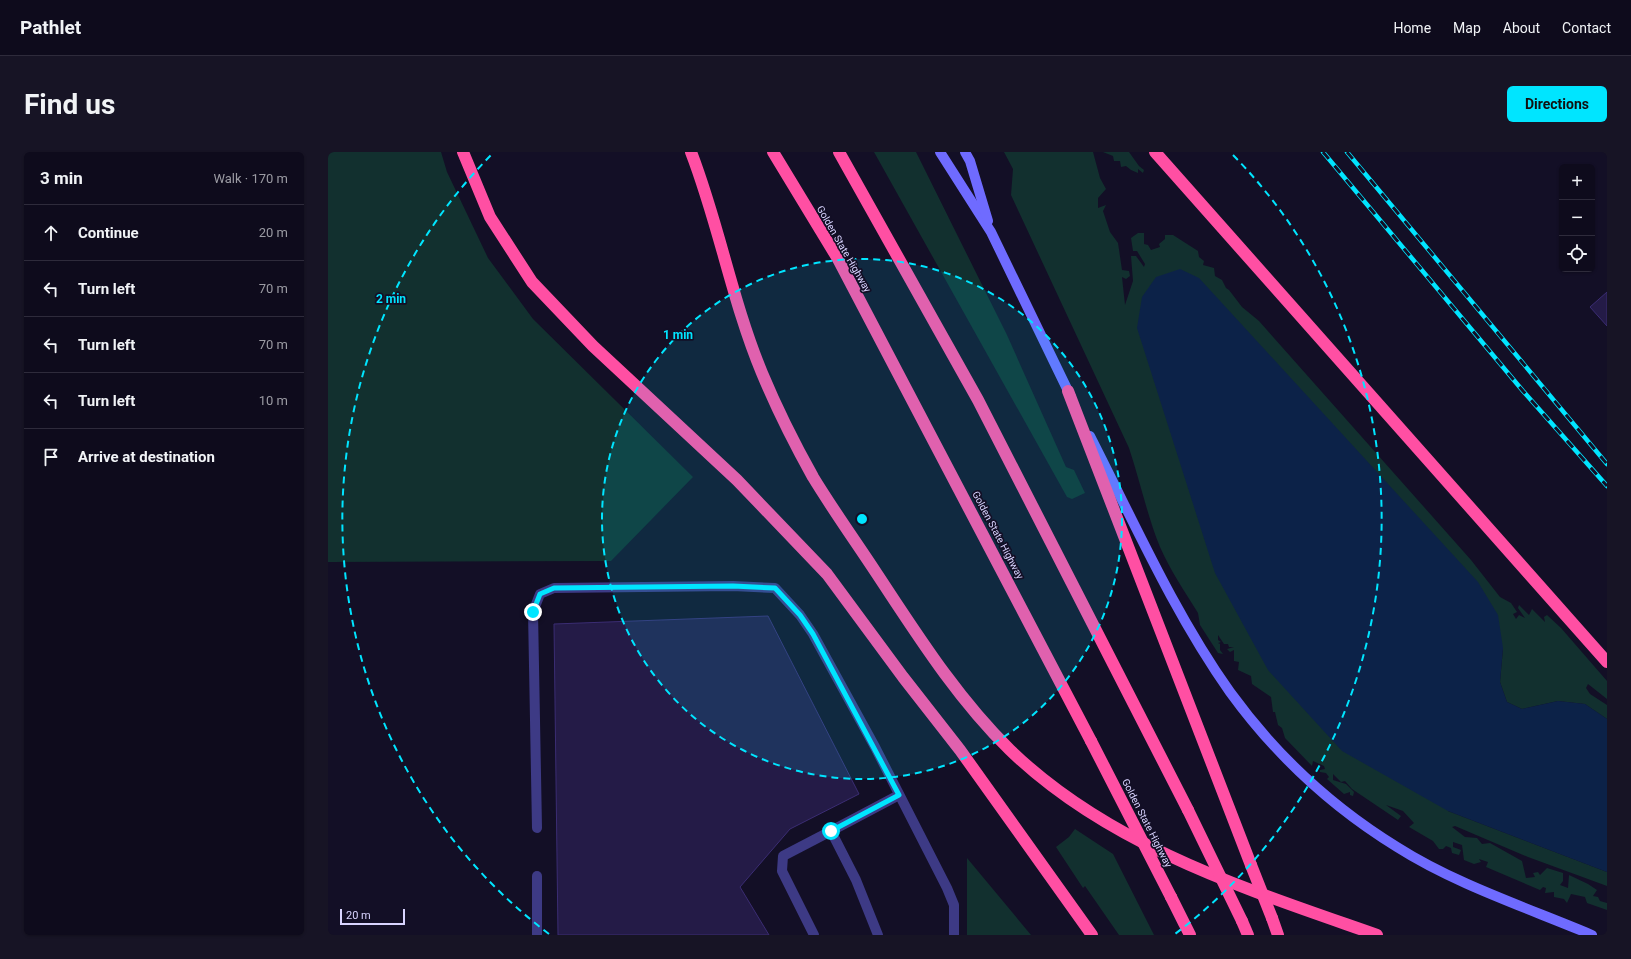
<!DOCTYPE html>
<html lang="en">
<head>
<meta charset="utf-8">
<style>
	:root { --surface:#0e0b1c; --page:#171425; --text:#f1f3f6; --muted:#9b9ba3; --line:#2e2b3b; --accent:#00e5ff }
	body { margin:0; font-family:Roboto,sans-serif; background:var(--page); color:var(--text) }
	.controls { position:absolute; right:12px; top:12px; display:grid; overflow:hidden; border-radius:6px; box-shadow:0 1px 3px #0004 }
	.controls button { width:36px; height:36px; display:grid; place-items:center; padding:0; border:0; border-bottom:1px solid var(--line); background:var(--surface); color:var(--text); font:20px sans-serif }
	.scale { position:absolute; left:12px; bottom:10px; width:65px; box-sizing:border-box; padding-left:4px; border:2px solid #d9d4ff; border-top:0; font-size:11px; line-height:14px; white-space:nowrap; color:#d9d4ff; -webkit-text-stroke:3px #130f26; paint-order:stroke }
	.stop { position:absolute; width:12px; height:12px; margin:-9px; border:3px solid #00e5ff; border-radius:50%; background:#fff }
	.stop.end { background:#00e5ff; border-color:#fff; box-shadow:0 1px 4px #0008 }
	.list { margin:0; padding:0; list-style:none }
	h2 { display:flex; justify-content:space-between; align-items:center; height:52px; margin:0; padding:0 16px; font-size:17px }
	h2 small { font-size:13px; font-weight:400; color:var(--muted) }
	.list li { display:grid; grid-template-columns:26px 1fr auto; gap:12px; align-items:center; box-sizing:border-box; height:56px; padding:0 16px; border-top:1px solid var(--line) }
	.list b { display:block; font-size:15px; white-space:nowrap }
	.list em { font-size:13px; font-style:normal; color:var(--muted) }
	.icon { flex:none; width:22px; height:22px; fill:none; stroke:currentColor; stroke-width:2; stroke-linecap:round; stroke-linejoin:round }
	.map { position:relative; flex:none; width:1279px; height:783px; overflow:hidden; border-radius:6px }
	header { display:flex; align-items:center; gap:24px; box-sizing:border-box; height:56px; padding:0 20px; background:var(--surface); border-bottom:1px solid var(--line) }
	header strong { font-size:19px }
	nav { display:flex; gap:22px; margin-inline-start:auto; font-size:14px }
	.intro { display:flex; align-items:center; justify-content:space-between; box-sizing:border-box; height:96px; padding:0 24px }
	h1 { margin:0; font-size:28px }
	.button { padding:10px 18px; border-radius:6px; background:var(--accent); color:#111; font-size:14px; font-weight:700 }
	main { display:flex; gap:24px; padding:0 24px }
	aside { flex:1; background:var(--surface); border-radius:6px; box-shadow:0 1px 3px #0004 }
	.map>svg:first-child { display:block }
	.green { fill:#12302f }
	.water { fill:#0c2248 }
	.building { fill:#241b47; stroke:#3b2d73 }
	.lines { fill:none; stroke-linecap:round; stroke-linejoin:round }
	.lane { stroke:#3d3a85; stroke-width:10 }
	.secondary { stroke:#6f6bff; stroke-width:10 }
	.highway { stroke:#ff4fa3; stroke-width:12 }
	.rail-casing { stroke:#00e5ff; stroke-width:4.5 }
	.rail { stroke:#130f26; stroke-width:3; stroke-dasharray:9; stroke-linecap:butt }
	.highway-bridge { stroke:#ff4fa3; stroke-width:12 }
	.route { stroke:#00e5ff; stroke-width:5 }
	.ring { fill:none; stroke:#00e5ff; stroke-width:2; stroke-dasharray:7 5 }
	.labels { text-anchor:middle; dominant-baseline:central; stroke-width:3.5; stroke-linejoin:round; paint-order:stroke }
	.street-label { font-size:10px; fill:#d9d4ff; stroke:#130f26 }
	.centre { fill:#00e5ff; stroke:#130f26; stroke-width:2 }
	.ring-label { font-size:12px; text-anchor:middle; font-weight:bold; fill:#00e5ff; stroke:#130f26; stroke-width:3.5; stroke-linejoin:round; paint-order:stroke }
</style>
</head>
<body>
<header>
<strong>Pathlet</strong>
<nav><a>Home</a><a>Map</a><a>About</a><a>Contact</a></nav>
</header>
<div class="intro"><h1>Find us</h1><a class="button">Directions</a></div>
<main>
<aside>
<h2>3 min<small>Walk · 170 m</small></h2>
<ul class="list">
<li><svg class="icon" aria-label="ahead" viewBox="0 0 24 24"><path d="M12 20V5M6 11l6-6 6 6"/></svg><div><b>Continue</b></div><em>20 m</em></li>
<li><svg class="icon" aria-label="left" viewBox="0 0 24 24"><path d="M17 20v-9H6M10 6l-5 5 5 5"/></svg><div><b>Turn left</b></div><em>70 m</em></li>
<li><svg class="icon" aria-label="left" viewBox="0 0 24 24"><path d="M17 20v-9H6M10 6l-5 5 5 5"/></svg><div><b>Turn left</b></div><em>70 m</em></li>
<li><svg class="icon" aria-label="left" viewBox="0 0 24 24"><path d="M17 20v-9H6M10 6l-5 5 5 5"/></svg><div><b>Turn left</b></div><em>10 m</em></li>
<li><svg class="icon" aria-label="arrive" viewBox="0 0 24 24"><path d="M6 21V4h12l-3 4 3 4H6"/></svg><div><b>Arrive at destination</b></div></li>
</ul>
</aside>
<div class="map">
<svg width="1279" height="783" viewBox="0 0 1279 783">
	<rect width="100%" height="100%" fill="#130f26"/>
	<!-- green -->
	<g class="green">
		<polygon points="0,0 113,0 119,20 160,106 205,167 365,325 283,409 0,410"/>
		<polygon points="546,0 588,0 679,183 738,315 746,318 757,341 744,347 739,345"/>
		<path d="M676,0h89l7,26 6,11 -8,9v10l8,-3 -3,6 7,21 8,11 4,27 7,1 1,5 -4,3 -4,-2 3,28 8,-24 -2,-25h5l8,11 1,-3 -8,-13h-4l-2,-13 7,-5h6v11l4,1 3,5 9,-3 -1,-3 6,-5v-4h8l25,16 1,6 5,4 -1,4 11,3 1,8 7,4 4,8 3,2 13,17 17,14 212,239 29,37 11,6 6,9 -4,2 3,5 3,-4 6,3 -7,-10 1,-3 10,10 3,-6 13,13 -1,-5 3,-2 14,13 46,53v18l-19,-15 -2,4 4,6 17,11v14l-22,-15 -27,-3 -36,8 -15,-7 -7,-20 3,-34 -55,163 159,61v14l-79,-29 -73,-31 -3,1 13,10 12,1 5,6 8,-1 32,18 4,17 9,-1 -2,-4 5,-1 2,3 7,-7 16,5v8l-3,4 8,3 1,-13 19,9 9,6 -4,6 5,1 2,4 7,2v7l-20,-7 -2,-6 -14,-3 -4,9 -3,-4 -10,-2v-5l-9,1 1,-5 -3,-1 -3,3 -54,-23 2,-5 -9,-3 2,3 -7,2 -10,-4 -2,-15 -9,-3v5l8,3 -2,5 -7,-2 -1,-5 -5,-2 -3,3h-4l-6,-8 -24,-14 5,-4 -11,-12 -17,-6 15,11 -3,4 -46,-31 -7,-8 -4,1 -8,-8v6l13,4 8,8 -1,4 -3,-1v-3l-6,2 -17,-15 2,-2 -3,-4 -6,-1v-2l5,-1 -1,-3 -11,-5 -1,5 -27,-28 -3,-10 -4,-3 -3,-13h-2l-2,-15 -19,-13 -1,-8 -13,-6 1,-8 -5,-1v-11l-4,2 -3,-3 7,-2h-5l-1,-3h-4l-6,-9v5l3,2 -3,1 2,1v6l3,4 -5,-1 -18,-28 -2,-12c-13,-21 -28,-43 -38,-66 -13,-32 -20,-66 -31,-99l-118,-253 2,-26z"/>
		<polygon points="775,0 801,0 811,14 816,18 815,21 810,17 810,21 803,18 798,14 793,15 792,9 786,9 785,4"/>
		<polygon points="747,677 785,702 826,783 791,783 757,734 755,736 728,695 741,685"/>
		<polygon points="639,706 703,783 639,783"/>
	</g>
	<!-- water -->
	<polygon class="water" points="852,117 871,126 1150,430 1170,463 1175,496 1172,530 1179,550 1194,557 1230,549 1257,552 1279,567 1279,720 1120,659 1014,599 940,518 887,421 809,176 814,145 828,125"/>
	<!-- building -->
	<g class="building">
		<polygon points="1279,140 1279,174 1262,155"/>
		<polygon points="440,464 531,642 462,677 412,735 441,783 230,783 226,472"/>
	</g>
	<g class="lines">
		<!-- lane -->
		<g class="lane">
			<polyline points="209,676 205,460 212,442 226,436 405,434 447,436 472,463 485,482 547,595 619,736 626,753 626,783"/>
			<polyline points="503,679 571,643"/>
			<polyline points="209,724 209,783"/>
			<polyline points="486,783 454,719 455,704 503,679 528,728 550,783"/>
		</g>
		<!-- secondary -->
		<g class="secondary">
			<polyline points="612,0 663,80 743,245"/>
			<polyline points="637,0 642,9 660,69"/>
			<path d="M762,284c44,86 84,177 140,256 45,62 102,115 167,155 58,37 131,61 195,88"/>
		</g>
		<!-- highway -->
		<g class="highway">
			<polyline points="135,0 162,65 204,130 265,194 409,328 499,422 575,525 632,598 764,783"/>
			<path d="M363,0c28,72 41,149 71,221 15,36 32,70 51,104 20,33 43,65 64,97 41,62 80,124 133,176 100,97 239,140 367,185"/>
			<polyline points="445,0 510,107 763,589"/>
			<polyline points="511,0 650,248 860,658"/>
			<polyline points="827,0 1279,510"/>
			<polyline points="740,239 923,713"/>
			<polyline points="843,745 862,783"/>
			<polyline points="944,766 950,783"/>
			<polyline points="914,769 920,783"/>
		</g>
		<defs>
			<g id="rail">
				<polyline points="995,0 1195,239 1279,334"/>
				<polyline points="1019,0 1279,312"/>
			</g>
		</defs>
		<!-- rail casing -->
		<use href="#rail" class="rail-casing"/>
		<!-- rail -->
		<use href="#rail" class="rail"/>
		<!-- highway-bridge -->
		<g class="highway-bridge">
			<polyline points="763,589 843,745"/>
			<polyline points="860,658 914,769"/>
			<polyline points="923,713 944,766"/>
		</g>
	</g>
	<g class="lines">
		<!-- route -->
		<polyline class="route" points="205,460 212,442 226,436 405,434 447,436 472,463 485,482 571,643 503,679"/>
	</g>
	<!-- distance rings -->
	<circle cx="534" cy="367" r="260" fill="#00e5ff" fill-opacity=".12"/>
	<g class="ring">
		<circle cx="534" cy="367" r="260"/>
		<path d="M221 782A520 520 0 0 1 163 3M905 3A520 520 0 0 1 847 782"/>
	</g>
	<g class="labels">
		<!-- street labels -->
		<g class="street-label">
			<text transform="translate(516 97) rotate(60)">Golden State Highway</text>
			<text transform="translate(670 383) rotate(62)">Golden State Highway</text>
			<text transform="translate(819 671) rotate(63)">Golden State Highway</text>
		</g>
	</g>
	<circle cx="534" cy="367" r="6" class="centre"/>
	<g class="ring-label">
		<text x="63" y="151">2 min</text>
		<text x="350" y="187">1 min</text>
	</g>
</svg>
<div class="controls">
<button>+</button>
<button>−</button>
<button><svg class="icon" aria-label="locate" viewBox="0 0 24 24"><circle cx="12" cy="12" r="6"/><path d="M12 2v4M12 18v4M2 12h4M18 12h4"/></svg></button>
</div>
<div class="scale">20 m</div>
<div class="stop" style="left:503px;top:679px"></div>
<div class="stop end" style="left:205px;top:460px"></div>
</div>
</main>
</body>
</html>
